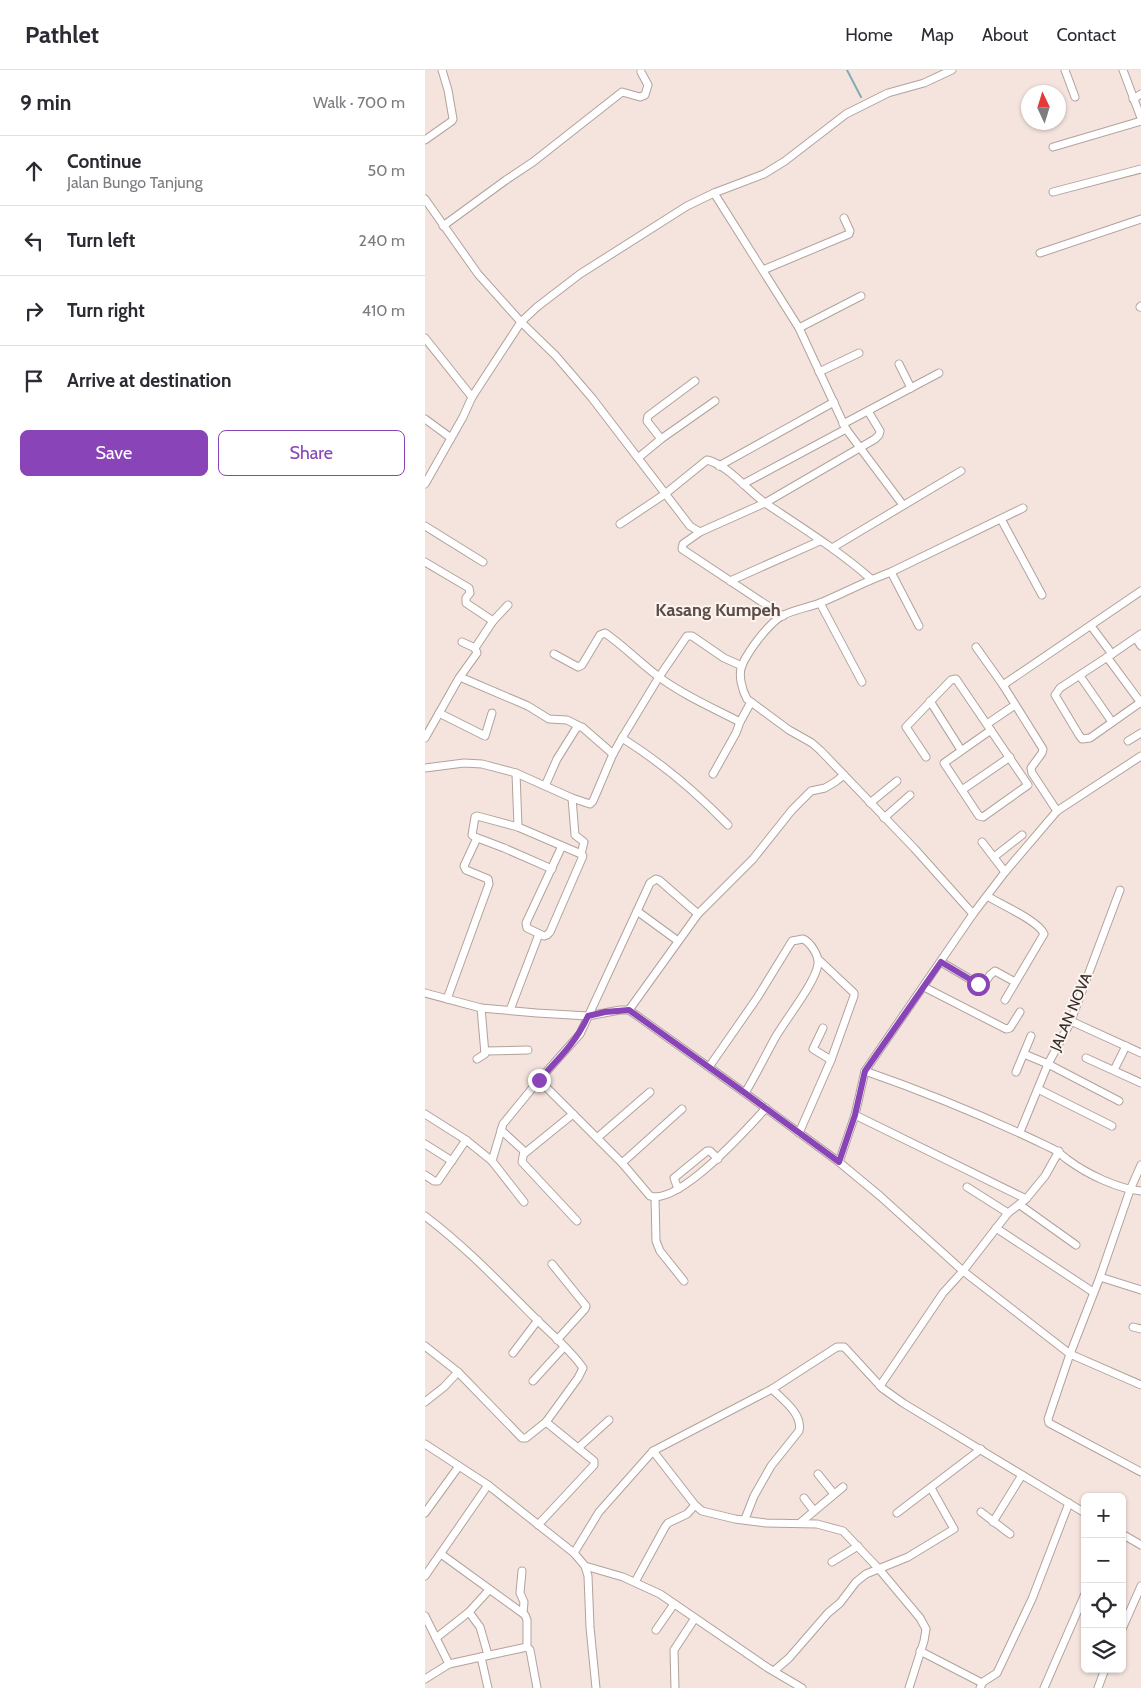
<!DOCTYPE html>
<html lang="en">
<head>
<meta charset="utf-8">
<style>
	:root { --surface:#fff; --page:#f7f7f7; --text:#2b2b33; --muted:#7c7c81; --line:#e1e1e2; --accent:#8945b8 }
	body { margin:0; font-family:Cabin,sans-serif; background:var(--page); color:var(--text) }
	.controls { position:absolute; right:15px; bottom:15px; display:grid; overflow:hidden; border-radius:8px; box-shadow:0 1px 4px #0004 }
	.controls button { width:45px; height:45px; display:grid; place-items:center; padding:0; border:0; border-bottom:1px solid var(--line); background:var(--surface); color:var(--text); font:25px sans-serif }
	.compass { position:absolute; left:596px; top:15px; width:45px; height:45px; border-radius:50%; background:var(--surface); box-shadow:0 1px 4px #0004; rotate:356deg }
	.stop { position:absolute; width:15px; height:15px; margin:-11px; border:4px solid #8945b8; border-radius:50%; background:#fff }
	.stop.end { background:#8945b8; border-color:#fff; box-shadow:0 1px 5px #0008 }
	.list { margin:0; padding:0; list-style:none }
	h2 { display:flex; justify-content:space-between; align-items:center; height:65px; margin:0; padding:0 20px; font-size:21px }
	h2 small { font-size:16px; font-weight:400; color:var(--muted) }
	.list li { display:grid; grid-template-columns:32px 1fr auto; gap:15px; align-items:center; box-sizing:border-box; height:70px; padding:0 20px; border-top:1px solid var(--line) }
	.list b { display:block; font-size:19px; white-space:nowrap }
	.list p { margin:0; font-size:16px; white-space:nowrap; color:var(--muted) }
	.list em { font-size:16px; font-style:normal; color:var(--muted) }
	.actions { display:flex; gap:10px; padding:15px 20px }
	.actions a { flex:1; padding:11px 0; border:1px solid var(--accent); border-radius:8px; text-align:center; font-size:18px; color:var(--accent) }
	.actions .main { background:var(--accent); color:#fff }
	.icon { flex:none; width:28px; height:28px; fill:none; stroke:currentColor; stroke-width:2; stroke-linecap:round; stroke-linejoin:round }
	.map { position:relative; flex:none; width:716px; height:1618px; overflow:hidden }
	header { display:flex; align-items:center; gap:30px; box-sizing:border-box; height:70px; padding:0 25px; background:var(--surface); border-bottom:1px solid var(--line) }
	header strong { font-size:24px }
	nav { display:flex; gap:28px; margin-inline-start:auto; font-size:18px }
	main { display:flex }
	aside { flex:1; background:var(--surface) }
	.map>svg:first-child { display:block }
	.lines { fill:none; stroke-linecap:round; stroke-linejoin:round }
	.stream { stroke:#83abb4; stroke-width:2 }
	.minor-casing { stroke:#b2a29c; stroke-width:9 }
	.minor { stroke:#fff; stroke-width:7 }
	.route { stroke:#8945b8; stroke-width:6 }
	.labels { text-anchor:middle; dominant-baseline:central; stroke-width:4; stroke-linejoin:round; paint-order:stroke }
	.street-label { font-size:15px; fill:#352f2c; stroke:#fdf3ef }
	.quarter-label { font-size:18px; font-weight:bold; fill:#5a4c47; stroke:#fdf3ef }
</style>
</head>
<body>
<header>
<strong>Pathlet</strong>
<nav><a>Home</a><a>Map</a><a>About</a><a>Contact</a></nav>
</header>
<main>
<aside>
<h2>9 min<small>Walk · 700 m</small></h2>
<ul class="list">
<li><svg class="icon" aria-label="ahead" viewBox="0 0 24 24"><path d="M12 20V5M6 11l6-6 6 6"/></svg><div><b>Continue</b><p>Jalan Bungo Tanjung</p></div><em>50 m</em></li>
<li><svg class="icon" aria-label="left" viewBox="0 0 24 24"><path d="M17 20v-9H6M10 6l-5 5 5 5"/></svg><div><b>Turn left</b></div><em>240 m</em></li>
<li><svg class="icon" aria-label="right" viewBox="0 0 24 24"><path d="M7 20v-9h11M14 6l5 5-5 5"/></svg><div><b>Turn right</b></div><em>410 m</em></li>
<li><svg class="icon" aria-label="arrive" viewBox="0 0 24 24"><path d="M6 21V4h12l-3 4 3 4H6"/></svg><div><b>Arrive at destination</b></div></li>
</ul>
<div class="actions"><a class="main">Save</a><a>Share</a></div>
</aside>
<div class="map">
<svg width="716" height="1618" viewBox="0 0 716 1618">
	<rect width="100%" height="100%" fill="#f5e4de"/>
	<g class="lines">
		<!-- stream -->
		<polyline class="stream" points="422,0 436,27"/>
		<defs>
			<g id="minor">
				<polyline points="640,0 650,27"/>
				<polyline points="698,0 716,48"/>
				<polyline points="708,29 716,24"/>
				<polyline points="0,70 27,51 28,49 23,20 17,0"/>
				<polyline points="628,77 716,51"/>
				<polyline points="628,122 716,99"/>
				<polyline points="289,123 374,258 421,359 478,435"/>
				<polyline points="0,129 53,204 96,252 131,286 167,328 265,456 275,462 340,433 450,369 454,365 455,361 443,341"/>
				<polyline points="18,156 81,110 108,92 197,22 215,27 220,25 223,15 216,2"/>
				<polyline points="615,183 716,149"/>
				<polyline points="338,200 424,164 425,161 419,148"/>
				<polyline points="715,237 716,236"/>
				<polyline points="374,258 436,226"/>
				<polyline points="0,268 47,327"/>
				<polyline points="474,294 486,318"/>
				<polyline points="394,302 434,283"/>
				<polyline points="0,349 26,368"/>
				<polyline points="418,354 514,303"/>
				<polyline points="236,369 222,351 223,346 270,311"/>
				<polyline points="213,388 236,369 290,331"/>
				<polyline points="294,396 409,332"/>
				<polyline points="0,414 38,347 47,327 96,252 112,237 155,204 262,136 289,123 339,104 360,91 421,44 463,23 499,13 527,0"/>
				<polyline points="318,414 421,359"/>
				<polyline points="576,449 617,525"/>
				<path d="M195,454l45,-30 42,-34c21,5 40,30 58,43 36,24 73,47 106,76"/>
				<polyline points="0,456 58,492"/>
				<polyline points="275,462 258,474 257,479 358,546"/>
				<polyline points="407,478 536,401"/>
				<polyline points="0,492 44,518 45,523 41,528 41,533 68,551"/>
				<polyline points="466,502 494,556"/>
				<polyline points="305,511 395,471"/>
				<polyline points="395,533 437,612"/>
				<polyline points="666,556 687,584 635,618 630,625 654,665 657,669 665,668 716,632"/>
				<polyline points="711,568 716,576"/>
				<polyline points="551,577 578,615"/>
				<polyline points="50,578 68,551 83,535"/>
				<path d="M129,584l24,13 4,-2 18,-30 5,-2c19,13 35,30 54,44 24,18 54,31 81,45l11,-20"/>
				<polyline points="687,584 716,564"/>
				<polyline points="682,587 716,633"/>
				<polyline points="655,606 687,652"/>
				<polyline points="35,607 103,636 124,649 142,650 154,656"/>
				<polyline points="505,631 536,680"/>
				<polyline points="14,643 60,666 67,643"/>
				<polyline points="562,654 590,635"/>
				<polyline points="0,668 34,608 52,583 50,578 37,572"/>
				<polyline points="703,671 716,663"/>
				<polyline points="501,687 481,657 526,610 531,609 603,715 558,747 554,746 519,693 566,660"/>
				<polyline points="0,698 39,693 57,694 91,703 147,728 165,734 168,731 188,684 197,668"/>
				<polyline points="91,703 93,757"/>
				<polyline points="288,704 311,663 315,652"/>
				<polyline points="120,716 132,689 152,657 157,657 188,684"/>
				<polyline points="537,720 585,687"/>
				<polyline points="445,733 472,711"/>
				<polyline points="632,741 607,703 606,698 617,683 618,679 578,615 716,521"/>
				<polyline points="459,748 485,725"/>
				<path d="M303,755c-32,-33 -66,-62 -106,-87l37,-61 28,-41h5l32,22 18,8"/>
				<polyline points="557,772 580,802"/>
				<polyline points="137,776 101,853 102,858 119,866 122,865 125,862 158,786 156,784 159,772 150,765 147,728"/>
				<polyline points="569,787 597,765"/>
				<polyline points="127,799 79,778 50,767 47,765 50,747 52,746 93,757 156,784"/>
				<path d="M562,826c13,8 52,25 57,38l-39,66"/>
				<polyline points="212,841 253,871"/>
				<path d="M273,844l-39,-34 -3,-1 -6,4 -70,151 -41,46 83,83 28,33c29,9 96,-66 116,-88"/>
				<path d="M548,844l-59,-66 -93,-97 -9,-8 -23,-13 -42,-31c-5,-9 -9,-24 -5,-34 7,-15 24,-38 38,-48 11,-7 27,-9 40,-14 24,-10 46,-22 71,-31l132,-64"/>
				<polyline points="393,889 429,923 429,926 406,990"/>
				<polyline points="516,892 555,915 559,914 565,905 570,901 590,912"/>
				<polyline points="499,917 581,959 585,958 595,942"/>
				<polyline points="0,923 56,938 112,943 163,946 195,940 204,940 320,1023 414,1092 455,1126 538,1201 645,1284 623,1349 624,1353 716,1402"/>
				<polyline points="22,929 64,814 63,809 41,800 39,796 52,768"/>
				<polyline points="85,940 114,864"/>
				<polyline points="204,940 273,844 328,789 367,740 386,721 400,718 410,712 419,705"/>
				<polyline points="645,953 648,952 716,983"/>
				<polyline points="60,981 103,980"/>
				<polyline points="599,984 623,994 694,1031"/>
				<polyline points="661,988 716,1013"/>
				<polyline points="52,989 60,984 56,938"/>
				<path d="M284,997l48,-69 35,-57 11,-2c7,3 16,16 15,25 -2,18 -33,56 -43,74 -10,18 -19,37 -30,55"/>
				<polyline points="689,1000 701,976"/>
				<path d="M440,1001c63,22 124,47 184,76 8,3 12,8 19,13 19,14 50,29 73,31"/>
				<polyline points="591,1002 606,966"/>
				<polyline points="613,1019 687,1056"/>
				<polyline points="0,1044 41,1070 13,1111 9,1111 0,1105"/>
				<polyline points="430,1045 601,1129"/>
				<polyline points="76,1060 99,1081 97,1092 152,1151"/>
				<polyline points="595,1062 623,994 645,953 695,820"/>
				<polyline points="374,1063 406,990 388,979 398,958"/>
				<polyline points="172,1068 225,1022"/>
				<polyline points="41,1070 67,1091 78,1054 114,1010"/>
				<polyline points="0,1074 27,1091"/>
				<polyline points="100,1083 148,1044"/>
				<polyline points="67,1091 99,1132"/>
				<polyline points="414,1092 430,1045 440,1001 548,844 580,802 632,741 716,686"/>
				<polyline points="197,1093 257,1039"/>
				<polyline points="716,1095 705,1120 675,1207 645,1284 716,1315"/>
				<polyline points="542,1117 583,1143"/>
				<polyline points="253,1119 249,1108 282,1081 285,1081 293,1089"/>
				<polyline points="230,1128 231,1171 235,1181 259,1211"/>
				<polyline points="595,1135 651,1175"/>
				<path d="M0,1146c40,30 75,67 110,102 16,16 35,31 48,50l-5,10 -32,44 48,39v4l-56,60"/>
				<polyline points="571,1158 668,1222"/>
				<polyline points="127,1194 161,1236 160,1239 132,1270"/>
				<polyline points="675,1207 716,1220"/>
				<polyline points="708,1257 716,1259"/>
				<polyline points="0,1276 33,1302 97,1368 101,1368 121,1352"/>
				<polyline points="88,1283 113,1250"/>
				<polyline points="108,1311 139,1277"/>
				<polyline points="455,1316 518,1223 538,1201 583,1143 601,1129 620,1106 634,1081"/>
				<polyline points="0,1332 19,1317 33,1302"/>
				<polyline points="0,1374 63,1415 149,1483 160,1496 163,1506 165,1557 171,1618"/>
				<polyline points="153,1378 184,1350"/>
				<polyline points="228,1381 270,1435 277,1441 310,1449 341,1453 392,1454 418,1461 454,1499 495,1548 501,1559 499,1571 484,1618"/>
				<polyline points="393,1404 409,1424"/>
				<polyline points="379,1428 389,1441"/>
				<polyline points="556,1442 585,1464"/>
				<polyline points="0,1443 34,1396"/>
				<polyline points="472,1443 556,1379"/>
				<path d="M320,1449l9,-23 17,-30 28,-35c4,-17 -16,-31 -27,-42"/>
				<polyline points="568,1452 597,1405"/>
				<polyline points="375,1453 418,1417"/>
				<polyline points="697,1464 716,1475"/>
				<polyline points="149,1483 174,1442 228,1381 347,1319 412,1277 419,1277 422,1280 457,1318 478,1333 660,1443"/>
				<polyline points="16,1484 100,1545 102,1550 102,1577"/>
				<polyline points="407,1492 433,1476"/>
				<polyline points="160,1496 198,1507 235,1524 343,1598 377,1618"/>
				<polyline points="97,1501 95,1523 99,1532 98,1543"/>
				<polyline points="0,1506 63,1415"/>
				<polyline points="210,1512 240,1457 243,1453 262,1444 270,1435"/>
				<polyline points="44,1542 55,1557 63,1585"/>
				<polyline points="0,1546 24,1594"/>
				<polyline points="697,1559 716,1516"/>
				<polyline points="231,1560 249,1534"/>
				<polyline points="11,1568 44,1542 64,1520"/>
				<polyline points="102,1577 105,1580 112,1618"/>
				<polyline points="495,1581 557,1613"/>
				<polyline points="56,1587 63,1618"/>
				<polyline points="349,1601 364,1588 403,1543 415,1533 431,1512 441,1504 483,1487 529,1459 506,1418"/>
				<polyline points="0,1609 24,1594 102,1577"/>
				<polyline points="250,1618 249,1580 270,1548"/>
				<polyline points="555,1618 558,1612 572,1603 607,1529 644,1433"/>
				<polyline points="619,1618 660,1524"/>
				<polyline points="673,1618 680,1599"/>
			</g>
		</defs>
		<!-- minor casing -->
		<use href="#minor" class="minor-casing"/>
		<!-- minor -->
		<use href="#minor" class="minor"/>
	</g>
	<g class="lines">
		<!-- route -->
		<path class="route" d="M114,1010c20,-22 36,-36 49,-64l17,-4 24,-2 116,83 94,69 16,-47 10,-44 76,-109 37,22"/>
	</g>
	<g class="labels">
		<!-- street labels -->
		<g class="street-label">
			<text transform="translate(646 942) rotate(-67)">JALAN NOVA</text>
		</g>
		<!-- quarter labels -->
		<g class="quarter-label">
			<text x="293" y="540">Kasang Kumpeh</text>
		</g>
	</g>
</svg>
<div class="controls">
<button>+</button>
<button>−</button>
<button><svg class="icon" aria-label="locate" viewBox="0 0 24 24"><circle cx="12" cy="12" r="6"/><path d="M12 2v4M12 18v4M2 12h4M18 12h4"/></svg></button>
<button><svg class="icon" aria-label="layers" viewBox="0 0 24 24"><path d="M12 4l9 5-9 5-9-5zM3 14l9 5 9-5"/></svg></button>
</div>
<svg class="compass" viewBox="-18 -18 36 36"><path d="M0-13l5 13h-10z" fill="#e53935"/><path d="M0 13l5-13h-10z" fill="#7c7c81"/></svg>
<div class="stop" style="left:553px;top:914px"></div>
<div class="stop end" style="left:114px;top:1010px"></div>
</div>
</main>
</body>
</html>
